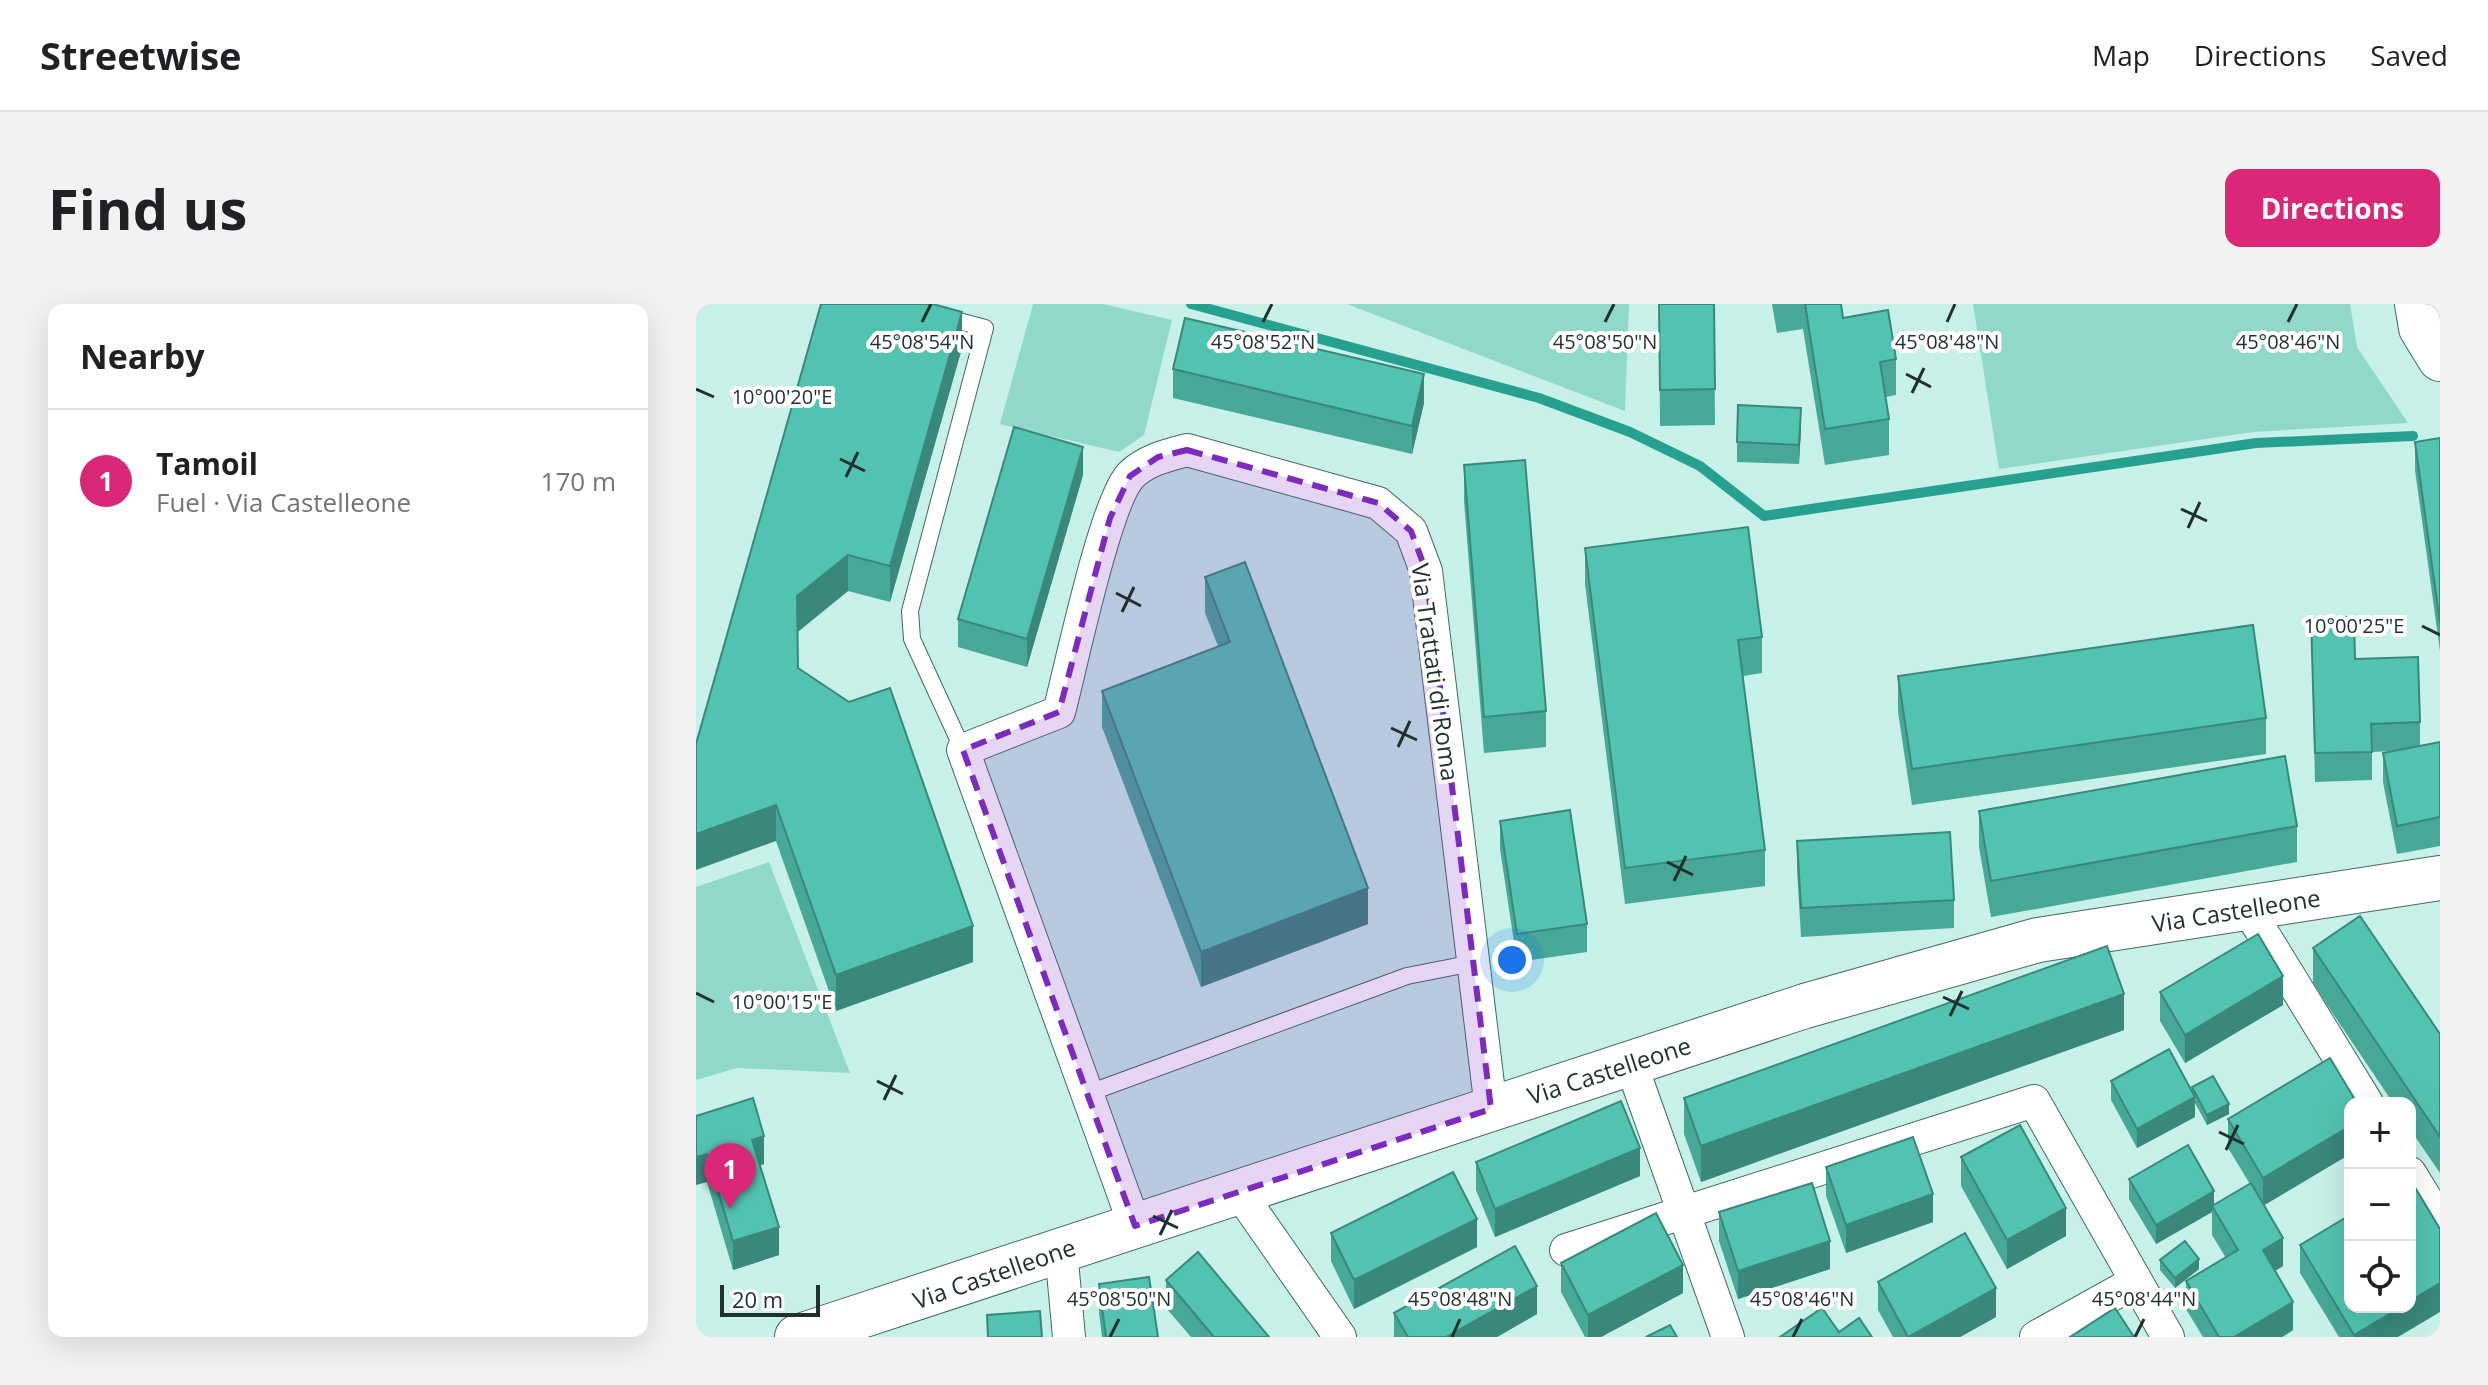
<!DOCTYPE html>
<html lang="en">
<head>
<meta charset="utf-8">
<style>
	:root { --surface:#fff; --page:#f2f2f2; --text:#202124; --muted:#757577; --line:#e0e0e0; --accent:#db2777 }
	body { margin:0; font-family:"Open Sans",sans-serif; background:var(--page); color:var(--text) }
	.controls { position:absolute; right:24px; bottom:24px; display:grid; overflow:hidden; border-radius:16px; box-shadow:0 8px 32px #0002 }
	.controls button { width:72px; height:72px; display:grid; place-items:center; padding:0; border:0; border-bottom:2px solid var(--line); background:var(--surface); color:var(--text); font:40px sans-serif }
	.scale { position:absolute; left:24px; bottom:20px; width:100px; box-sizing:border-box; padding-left:8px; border:4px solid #1f302d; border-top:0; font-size:22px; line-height:28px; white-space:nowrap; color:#1f302d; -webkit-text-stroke:6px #fff; paint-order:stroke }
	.you { position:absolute; left:816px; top:656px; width:28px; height:28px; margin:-20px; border:6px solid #fff; border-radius:50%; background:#1a73e8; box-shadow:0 0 0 12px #1a73e833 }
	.badge { display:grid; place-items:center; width:52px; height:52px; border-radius:50%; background:var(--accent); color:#fff; font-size:26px; font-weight:700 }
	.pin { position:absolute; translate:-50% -66px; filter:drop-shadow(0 2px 4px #0008) }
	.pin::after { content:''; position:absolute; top:42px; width:28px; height:24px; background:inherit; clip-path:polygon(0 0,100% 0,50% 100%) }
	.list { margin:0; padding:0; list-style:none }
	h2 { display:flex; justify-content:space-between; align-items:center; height:104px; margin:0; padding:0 32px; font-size:34px }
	h2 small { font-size:26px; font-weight:400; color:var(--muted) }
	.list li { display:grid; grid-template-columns:52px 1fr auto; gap:24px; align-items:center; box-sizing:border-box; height:144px; padding:0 32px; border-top:2px solid var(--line) }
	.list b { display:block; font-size:30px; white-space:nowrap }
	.list p { margin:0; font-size:26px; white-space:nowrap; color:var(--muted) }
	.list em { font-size:26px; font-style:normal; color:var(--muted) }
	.icon { flex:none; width:44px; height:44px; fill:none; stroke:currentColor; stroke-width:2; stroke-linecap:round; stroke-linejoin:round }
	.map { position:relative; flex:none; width:1744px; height:1033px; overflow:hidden; border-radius:16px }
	header { display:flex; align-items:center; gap:48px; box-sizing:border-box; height:112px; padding:0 40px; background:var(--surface); border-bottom:2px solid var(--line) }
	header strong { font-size:38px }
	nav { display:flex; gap:44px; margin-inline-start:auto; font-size:28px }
	.intro { display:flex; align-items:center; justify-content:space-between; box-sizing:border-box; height:192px; padding:0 48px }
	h1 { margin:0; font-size:56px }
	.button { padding:20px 36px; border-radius:16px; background:var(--accent); color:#fff; font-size:28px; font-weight:700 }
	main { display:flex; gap:48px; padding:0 48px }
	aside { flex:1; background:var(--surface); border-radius:16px; box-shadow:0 8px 32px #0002 }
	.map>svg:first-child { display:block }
	.green { fill:#8fd8ca }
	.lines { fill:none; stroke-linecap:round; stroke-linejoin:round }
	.stream { stroke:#27a18f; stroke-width:10 }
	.lane-casing { stroke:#426961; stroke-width:18 }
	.street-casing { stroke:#426961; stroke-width:34 }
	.secondary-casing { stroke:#426961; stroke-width:46 }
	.lane { stroke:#fff; stroke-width:16 }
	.street { stroke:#fff; stroke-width:32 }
	.secondary { stroke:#fff; stroke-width:44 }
	.wall { fill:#47a897 }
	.shaded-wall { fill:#39887b }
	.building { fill:#52c3b0; stroke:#39887b; stroke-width:2 }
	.marked { fill:#7b2cbf; fill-opacity:0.2; stroke:#7b2cbf; stroke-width:6; stroke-dasharray:16 10; stroke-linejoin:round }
	.ticks { fill:none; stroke:#1f302d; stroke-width:3 }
	.labels { text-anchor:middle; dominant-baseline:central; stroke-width:8; stroke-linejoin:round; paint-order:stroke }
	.street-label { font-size:24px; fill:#1f302d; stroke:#fff }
	.ticks-label { font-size:20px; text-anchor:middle; fill:#1f302d; stroke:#fff; stroke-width:8; stroke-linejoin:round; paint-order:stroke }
</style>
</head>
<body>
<header>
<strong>Streetwise</strong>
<nav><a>Map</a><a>Directions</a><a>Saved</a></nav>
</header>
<div class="intro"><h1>Find us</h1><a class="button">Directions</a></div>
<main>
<aside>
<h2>Nearby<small></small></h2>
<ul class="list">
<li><span class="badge">1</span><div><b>Tamoil</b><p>Fuel · Via Castelleone</p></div><em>170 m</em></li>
</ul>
</aside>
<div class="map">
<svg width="1744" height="1033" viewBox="0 0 1744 1033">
	<rect width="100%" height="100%" fill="#c7f1e8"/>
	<!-- green -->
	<g class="green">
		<polygon points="337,0 407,0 476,16 448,131 423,148 304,120"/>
		<polygon points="651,0 933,0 929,107"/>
		<polygon points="1277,0 1654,0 1661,43 1712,119 1557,128 1303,165"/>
		<polygon points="73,558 154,769 41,764 0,776 0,583"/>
	</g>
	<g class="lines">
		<!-- stream -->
		<polyline class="stream" points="495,0 843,94 934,128 1004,162 1068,212 1560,139 1717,132"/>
		<defs>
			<g id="lane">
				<polyline points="248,13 289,24 214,307 216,335 267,446"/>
				<polyline points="393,789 711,672 777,659"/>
			</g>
			<g id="street">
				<polyline points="1552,605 1671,799"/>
				<polyline points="935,760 1032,1033"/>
				<polyline points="1714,869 1744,918"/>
				<polyline points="543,888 644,1033"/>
				<path d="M439,922l-172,-476 96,-38c12,-45 46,-210 72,-237 15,-15 37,-20 56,-25l191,53 33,28 15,40 65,538"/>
				<polyline points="365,946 373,1033"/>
				<polyline points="870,946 1338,797 1472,1033"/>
				<polyline points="1340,1033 1439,978"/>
			</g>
			<g id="secondary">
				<polyline points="1721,0 1725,24 1744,55"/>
				<polyline points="101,1033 1109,702 1342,636 1744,574"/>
			</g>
		</defs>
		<!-- lane casing -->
		<use href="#lane" class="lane-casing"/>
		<!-- street casing -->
		<use href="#street" class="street-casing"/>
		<!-- secondary casing -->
		<use href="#secondary" class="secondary-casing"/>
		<!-- lane -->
		<use href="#lane" class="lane"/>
		<!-- street -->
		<use href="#street" class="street"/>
		<!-- secondary -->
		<use href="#secondary" class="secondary"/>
	</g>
	<!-- wall -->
	<g class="wall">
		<polygon points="963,0 1018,0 1019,121 964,122"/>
		<polygon points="1076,0 1145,0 1147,14 1200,55 1200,91 1189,93 1193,115 1193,151 1129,161 1107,25 1081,29"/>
		<polygon points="266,44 194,298 152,287 102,328 102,364 277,658 140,707 80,537 0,440"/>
		<polygon points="477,65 728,99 716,150 477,94"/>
		<polygon points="1105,123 1103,160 1041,158 1041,138"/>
		<polygon points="1744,134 1744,347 1719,166 1719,138"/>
		<polygon points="768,161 850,407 850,443 788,449 768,197"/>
		<polygon points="387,171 331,363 262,343 262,315"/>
		<polygon points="889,244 1066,333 1066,369 1047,372 1069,546 1069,582 929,600 889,280"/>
		<polygon points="509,273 672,620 505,683 406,423 406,387 522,342 509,309"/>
		<polygon points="1615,314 1724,418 1724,442 1744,438 1744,542 1701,550 1687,478 1687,449 1696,447 1676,448 1676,476 1619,478"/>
		<polygon points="1202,372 1570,414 1570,450 1216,501 1202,408"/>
		<polygon points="1283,507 1601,522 1601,558 1295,613 1283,543"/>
		<polygon points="804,517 891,620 891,648 821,658 804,545"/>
		<polygon points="1101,537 1258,596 1258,624 1105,633 1101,565"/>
		<polygon points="1617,644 1744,730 1744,869 1714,825 1714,799 1697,799 1617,680"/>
		<polygon points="1464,688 1587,701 1489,759 1464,717"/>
		<polygon points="1428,726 1005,878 988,830 988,794"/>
		<polygon points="1415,777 1496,788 1496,783 1533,810 1511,821 1499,799 1499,813 1441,844 1415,796"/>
		<polygon points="0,812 68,860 64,861 83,951 37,966 11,878"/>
		<polygon points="1532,815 1654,850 1568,901 1587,962 1579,967 1597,1026 1586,1033 1507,1033 1490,1005 1490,977 1530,954 1516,931 1516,908 1460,940 1433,895 1433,875 1518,901 1554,880 1532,844"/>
		<polygon points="1265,853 1370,932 1311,965 1265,882"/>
		<polygon points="780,858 944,872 799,933 780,886"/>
		<polygon points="1130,863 1237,918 1150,949 1130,892"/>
		<polygon points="1023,908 1134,965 1042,995 1023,937"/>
		<polygon points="635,929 781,943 658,1005 635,957"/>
		<polygon points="1604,941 1702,1033 1643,1033 1604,969"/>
		<polygon points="1464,956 1503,965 1479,984 1464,966"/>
		<polygon points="865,959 987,989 905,1033 889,1033 865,988"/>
		<polygon points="470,976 573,1033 495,1033 470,1004"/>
		<polygon points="1182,978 1300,1013 1264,1033 1197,1033 1182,1006"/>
		<polygon points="403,980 462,1033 406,1033 403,1009"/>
		<polygon points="698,1009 841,1010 801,1033 698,1033"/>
	</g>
	<!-- shaded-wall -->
	<g class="shaded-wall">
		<polygon points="266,8 266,44 194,298 194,262"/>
		<polygon points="728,70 728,99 716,150 716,122"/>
		<polygon points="1105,104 1105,123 1103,160 1103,141"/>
		<polygon points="387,143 387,171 331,363 331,335"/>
		<polygon points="152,251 152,287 101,328 101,292"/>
		<polygon points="80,501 80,537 0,566 0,530"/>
		<polygon points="672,584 672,620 505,683 505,648"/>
		<polygon points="277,622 277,658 140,707 140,671"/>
		<polygon points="1587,672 1587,701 1489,759 1489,731"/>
		<polygon points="1428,690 1428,726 1005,878 1005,842"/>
		<polygon points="1499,793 1499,813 1441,844 1441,825"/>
		<polygon points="1533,800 1533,810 1511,821 1511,811"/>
		<polygon points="1654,822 1654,850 1567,902 1567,874"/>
		<polygon points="68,832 68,860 56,864 56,836"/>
		<polygon points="944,844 944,872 799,933 799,905"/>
		<polygon points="11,850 11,878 0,881 0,853"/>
		<polygon points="1518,887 1518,906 1516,902 1516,908 1460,940 1460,921"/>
		<polygon points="1237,890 1237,918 1150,949 1150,921"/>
		<polygon points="1370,904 1370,932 1311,965 1311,936"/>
		<polygon points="781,915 781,943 658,1005 658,976"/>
		<polygon points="83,923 83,951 37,966 37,937"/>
		<polygon points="1587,934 1587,962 1567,974 1567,946"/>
		<polygon points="1134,937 1134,965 1042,995 1042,967"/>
		<polygon points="1503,955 1503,965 1479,984 1479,974"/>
		<polygon points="987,961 987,989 905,1033 892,1033 892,1011"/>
		<polygon points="1744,979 1744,1008 1702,1033 1658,1033 1658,1031 1705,1003 1714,1003 1714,997"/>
		<polygon points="841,982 841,1010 801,1033 750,1033"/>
		<polygon points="1300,984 1300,1013 1264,1033 1214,1033"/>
		<polygon points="1597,998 1597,1026 1586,1033 1538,1033"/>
	</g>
	<!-- building -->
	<g class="building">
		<polygon points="125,0 237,0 266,8 194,262 152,251 101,292 102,364 153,398 194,384 277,622 140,671 80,501 0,530 0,440"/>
		<polygon points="963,0 1018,0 1019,85 964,86"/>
		<polygon points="1109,0 1145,0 1147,14 1192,6 1200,55 1184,58 1193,115 1129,125"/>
		<polygon points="489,14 728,70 716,122 477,65"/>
		<polygon points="1042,101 1105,104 1103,141 1041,138"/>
		<polygon points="318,123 387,143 331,335 262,315"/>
		<polygon points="1744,134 1744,319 1719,138"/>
		<polygon points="829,156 850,407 788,413 768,161"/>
		<polygon points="1052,223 1066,333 1042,336 1069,546 929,564 889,244"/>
		<polygon points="549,258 672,584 505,648 406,387 534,338 509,273"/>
		<polygon points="1658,313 1659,355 1722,353 1724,418 1675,420 1676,448 1619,449 1615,314"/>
		<polygon points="1557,321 1570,414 1216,465 1202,372"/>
		<polygon points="1744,438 1744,513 1701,522 1687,449"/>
		<polygon points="1589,452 1601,522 1295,577 1283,507"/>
		<polygon points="874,506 891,620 821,630 804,517"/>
		<polygon points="1254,528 1258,596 1105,604 1101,537"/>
		<polygon points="1664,612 1744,730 1744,833 1617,644"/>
		<polygon points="1562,630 1587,672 1489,731 1464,688"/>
		<polygon points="1411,642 1428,690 1005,842 988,794"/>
		<polygon points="1473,745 1499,793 1441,825 1415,777"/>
		<polygon points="1634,754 1661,799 1654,799 1654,822 1567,874 1532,815"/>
		<polygon points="1517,772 1533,800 1511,811 1496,783"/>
		<polygon points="57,794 68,832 56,836 83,923 37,937 11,850 0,853 0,812"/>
		<polygon points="925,797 944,844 799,905 780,858"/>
		<polygon points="1324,821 1370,904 1311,936 1265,853"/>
		<polygon points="1217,833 1237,890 1150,921 1130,863"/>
		<polygon points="1492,841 1518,887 1460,921 1433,875"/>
		<polygon points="757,868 781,915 658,976 635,929"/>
		<polygon points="1714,875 1744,925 1744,979 1714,997"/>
		<polygon points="1116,879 1134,937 1042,967 1023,908"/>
		<polygon points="1555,879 1587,934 1567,946 1597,998 1538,1033 1523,1033 1490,977 1542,946 1516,902"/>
		<polygon points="960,909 987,961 892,1011 865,959"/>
		<polygon points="1654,911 1654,1003 1705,1003 1658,1031 1604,941"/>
		<polygon points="1269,929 1300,984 1212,1033 1182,978"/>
		<polygon points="1489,937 1503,955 1479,974 1464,956"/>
		<polygon points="819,942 841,982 750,1033 712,1033 698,1009"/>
		<polygon points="502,948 573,1033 518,1033 470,976"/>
		<polygon points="453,973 462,1033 410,1033 403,980"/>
		<polygon points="1126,1004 1143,1028 1163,1014 1176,1033 1084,1033"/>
		<polygon points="1419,1004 1438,1033 1374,1033"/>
		<polygon points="344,1007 346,1033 292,1033 291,1011"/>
		<polygon points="974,1021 981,1033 950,1033"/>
	</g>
	<!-- marked area -->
	<path class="marked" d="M491,146l191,53 33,28 15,40 65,538 -356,117 -172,-476 96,-38 51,-194 20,-42 28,-19z"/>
	<!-- ticks -->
	<path class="ticks" d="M226,18l9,-18M567,18l9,-18M909,18l9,-18M1251,18l8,-18M1592,18l9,-18M1210,70l25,13M0,85l18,8M1216,89l12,-25M144,155l25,12M150,173l12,-25M1485,205l26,12M1492,224l12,-26M420,289l25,13M426,308l12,-25M1726,322l18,9M695,424l26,12M702,443l12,-26M971,558l26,13M978,577l12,-25M0,689l18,9M1247,693l26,12M1254,712l12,-25M181,777l26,13M188,796l12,-25M1523,828l25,12M1530,846l12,-25M457,912l25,12M464,931l12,-25M414,1033l9,-18M756,1033l8,-18M1097,1033l9,-18M1439,1033l9,-18"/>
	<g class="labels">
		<!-- street labels -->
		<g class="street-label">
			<text transform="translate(740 368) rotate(82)">Via Trattati di Roma</text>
			<text transform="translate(1540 606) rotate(-9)">Via Castelleone</text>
			<text transform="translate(913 766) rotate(-18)">Via Castelleone</text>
			<text transform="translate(298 969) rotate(-19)">Via Castelleone</text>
		</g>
	</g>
	<g class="ticks-label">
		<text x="226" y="45">45°08'54"N</text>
		<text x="567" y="45">45°08'52"N</text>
		<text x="909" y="45">45°08'50"N</text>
		<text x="1251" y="45">45°08'48"N</text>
		<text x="1592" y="45">45°08'46"N</text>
		<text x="86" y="100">10°00'20"E</text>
		<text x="1658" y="329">10°00'25"E</text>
		<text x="86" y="705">10°00'15"E</text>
		<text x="423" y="1002">45°08'50"N</text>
		<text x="764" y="1002">45°08'48"N</text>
		<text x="1106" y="1002">45°08'46"N</text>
		<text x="1448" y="1002">45°08'44"N</text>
	</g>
</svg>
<div class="controls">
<button>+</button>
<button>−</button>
<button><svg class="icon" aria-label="locate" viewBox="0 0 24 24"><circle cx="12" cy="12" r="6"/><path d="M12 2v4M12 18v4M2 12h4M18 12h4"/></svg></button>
</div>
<div class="scale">20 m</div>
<div class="you"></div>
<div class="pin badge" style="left:34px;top:905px">1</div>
</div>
</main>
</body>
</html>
